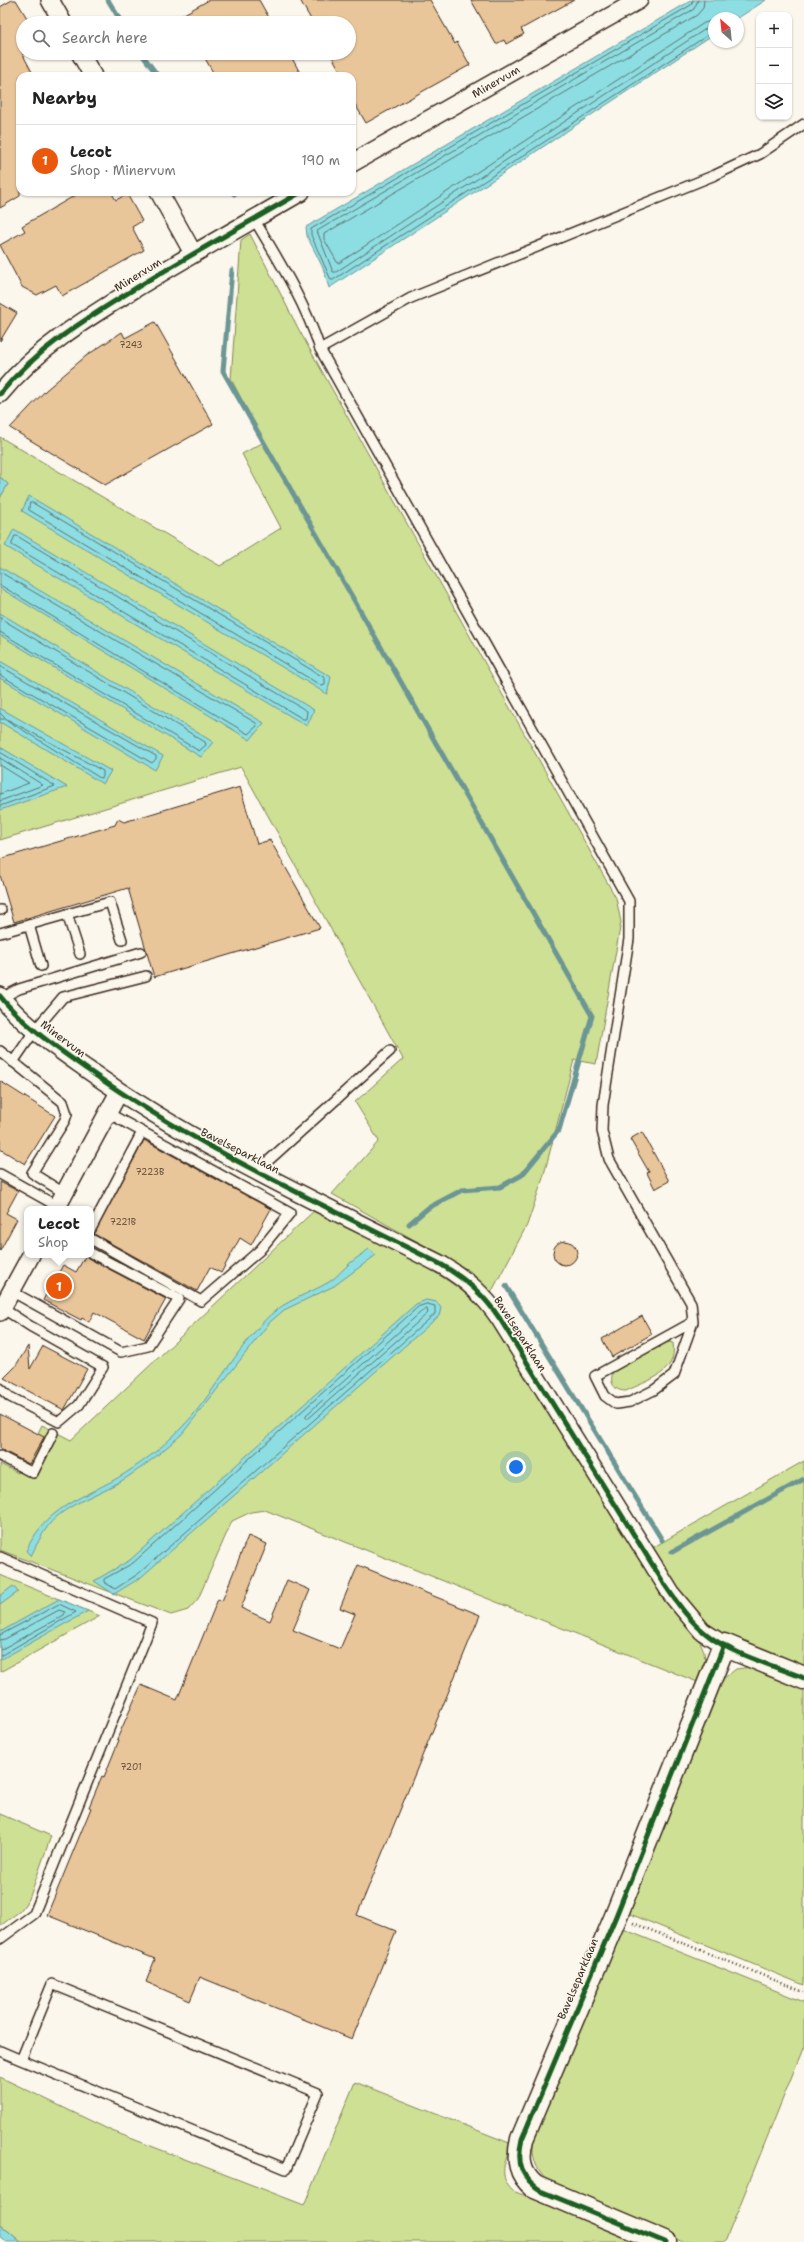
<!DOCTYPE html>
<html lang="en">
<head>
<meta charset="utf-8">
<style>
	:root { --surface:#fff; --page:#f2f2f2; --text:#222; --muted:#767676; --line:#e0e0e0; --accent:#ea580c }
	body { margin:0; font-family:"Shantell Sans",sans-serif; background:var(--page); color:var(--text) }
	.controls { position:absolute; right:12px; top:12px; display:grid; overflow:hidden; border-radius:8px; box-shadow:0 1px 3px #0004 }
	.controls button { width:36px; height:36px; display:grid; place-items:center; padding:0; border:0; border-bottom:1px solid var(--line); background:var(--surface); color:var(--text); font:20px sans-serif }
	.compass { position:absolute; left:708px; top:12px; width:36px; height:36px; border-radius:50%; background:var(--surface); box-shadow:0 1px 3px #0004; rotate:333deg }
	.you { position:absolute; left:516px; top:1467px; width:14px; height:14px; margin:-10px; border:3px solid #fff; border-radius:50%; background:#1a73e8; box-shadow:0 0 0 6px #1a73e833 }
	.badge { display:grid; place-items:center; width:26px; height:26px; border-radius:50%; background:var(--accent); color:#fff; font-size:13px; font-weight:700 }
	.pin { position:absolute; translate:-50% -50%; border:2px solid #fff; box-shadow:0 1px 4px #0006 }
	.popup { position:absolute; left:24px; top:1206px; width:70px; height:52px; box-sizing:border-box; display:grid; place-content:center; border-radius:8px; background:var(--surface); filter:drop-shadow(0 1px 3px #0005); font-size:13px; white-space:nowrap; color:var(--muted) }
	.popup b { font-size:15px; color:var(--text) }
	.popup::after { content:''; position:absolute; left:50%; top:100%; margin-left:-8px; border:8px solid transparent; border-top-color:var(--surface) }
	.list { margin:0; padding:0; list-style:none }
	h2 { display:flex; justify-content:space-between; align-items:center; height:52px; margin:0; padding:0 16px; font-size:17px }
	h2 small { font-size:13px; font-weight:400; color:var(--muted) }
	.list li { display:grid; grid-template-columns:26px 1fr auto; gap:12px; align-items:center; box-sizing:border-box; height:72px; padding:0 16px; border-top:1px solid var(--line) }
	.list b { display:block; font-size:15px; white-space:nowrap }
	.list p { margin:0; font-size:13px; white-space:nowrap; color:var(--muted) }
	.list em { font-size:13px; font-style:normal; color:var(--muted) }
	.icon { flex:none; width:22px; height:22px; fill:none; stroke:currentColor; stroke-width:2; stroke-linecap:round; stroke-linejoin:round }
	.map { position:relative; flex:none; width:804px; height:2242px; overflow:hidden }
	.search { position:absolute; background:var(--surface); box-shadow:0 1px 3px #0004; left:16px; top:16px; width:340px; height:44px; display:flex; align-items:center; gap:10px; box-sizing:border-box; padding:0 14px; border-radius:22px; color:var(--muted); font-size:15px }
	.panel { position:absolute; background:var(--surface); box-shadow:0 1px 3px #0004; left:16px; top:72px; width:340px; height:124px; border-radius:12px }
	.map>svg:first-child { display:block }
	.green { fill:#cee094; stroke:#848559 }
	.water { fill:#8ddee3; stroke:#6c9694 }
	.lines { fill:none; stroke-linecap:round; stroke-linejoin:round }
	.shore { stroke:#5c726d; stroke-width:1 }
	.stream { stroke:#6c9694; stroke-width:5 }
	.building { fill:#e9c59a; stroke:#3b2a1e }
	.lane-casing { stroke:#3b2a1e; stroke-width:12 }
	.street-casing { stroke:#3b2a1e; stroke-width:20 }
	.secondary-casing { stroke:#3b2a1e; stroke-width:25 }
	.path { stroke:#3b2a1e; stroke-width:2.5; stroke-dasharray:1 3; stroke-linecap:butt }
	.lane { stroke:#fbf7ec; stroke-width:9 }
	.street { stroke:#fbf7ec; stroke-width:17 }
	.secondary { stroke:#fbf7ec; stroke-width:22 }
	.cycleway-casing { stroke:#fbf7ec; stroke-width:8 }
	.cycleway { stroke:#1b5e20; stroke-width:5 }
	.labels { text-anchor:middle; dominant-baseline:central; stroke-width:3.5; stroke-linejoin:round; paint-order:stroke }
	.number-label { font-size:9px; fill:#66513d }
	.street-label { font-size:11px; fill:#3b2a1e; stroke:#fbf7ec }
</style>
</head>
<body>
<div class="map">
<svg width="804" height="2242" viewBox="0 0 804 2242">
	<rect width="100%" height="100%" fill="#fbf7ec"/>
	<filter id="ink" filterUnits="userSpaceOnUse"><feTurbulence type="fractalNoise" baseFrequency=".025" numOctaves="2"/><feDisplacementMap in="SourceGraphic" scale="8" xChannelSelector="R" yChannelSelector="G"/><feConvolveMatrix kernelMatrix="1 2 1 2 8 2 1 2 1" color-interpolation-filters="sRGB"/></filter>
	<g filter="url(#ink)">
		<!-- green -->
		<g class="green">
			<polygon points="250,234 299,330 616,898 621,922 596,1064 574,1060 543,1178 527,1225 491,1293 470,1271 332,1194 379,1141 355,1102 403,1059 241,767 0,840 0,498 8,484 0,477 0,437 220,566 281,528 242,454 264,442 231,379 241,240"/>
			<path d="M318,1207c27,15 54,29 80,44 35,20 68,37 93,69l181,289 28,33c8,14 4,26 0,41l-435,-173 -14,2 -19,9 -34,78 -10,11 -17,5 -171,-65v-86l18,9 24,-48 29,15z"/>
			<path d="M668,1342l5,1c5,31 -25,37 -47,48 -12,0 -17,-8 -13,-20z"/>
			<path d="M804,1461v208c-31,-12 -68,-22 -94,-43 -25,-20 -41,-51 -58,-78z"/>
			<polygon points="0,1575 100,1616 0,1672"/>
			<polygon points="751,1667 804,1686 804,1985 625,1912 719,1682 736,1669"/>
			<polygon points="0,1814 51,1836 29,1899 20,1911 0,1926"/>
			<path d="M618,1927l186,75v44l-79,196h-42l-120,-48c-22,-16 -32,-28 -30,-55z"/>
			<path d="M0,2077l112,54 192,74 51,-123 157,62c-8,16 -14,34 1,47l127,51h-619l-21,-18z"/>
		</g>
		<!-- water -->
		<g class="water">
			<polygon points="692,0 766,0 738,18 714,18 714,34 329,288 323,268 307,236 306,227"/>
			<polygon points="0,477 8,484 0,498"/>
			<polygon points="29,496 331,677 327,694 22,511"/>
			<polygon points="14,529 314,710 307,726 5,546"/>
			<polygon points="0,567 264,723 250,740 0,588"/>
			<polygon points="0,613 213,742 201,757 0,635"/>
			<polygon points="0,661 163,756 155,770 0,678"/>
			<polygon points="0,708 111,771 103,784 0,722"/>
			<polygon points="0,747 67,787 0,810"/>
			<path d="M369,1249l7,6 -42,31 -50,24 -14,12 -88,112c-17,15 -34,30 -53,42 -24,17 -64,27 -81,50 -7,9 -12,20 -17,30l-5,-5c23,-51 67,-54 107,-83 23,-15 43,-33 61,-54 25,-31 45,-67 73,-96 18,-18 42,-24 62,-36 8,-5 14,-13 21,-19 6,-5 13,-9 19,-14z"/>
			<polygon points="426,1300 437,1302 441,1308 439,1316 140,1578 114,1594 94,1581 130,1560 416,1304"/>
			<polygon points="13,1586 18,1592 0,1605 0,1596"/>
			<polygon points="59,1599 88,1611 0,1660 0,1632"/>
			<polygon points="0,2224 2,2226 21,2242 7,2242 0,2237"/>
		</g>
		<g class="lines">
			<!-- shore -->
			<g class="shore">
				<polyline points="693,0 691,5 311,229 311,235 331,280 333,280 714,31"/>
				<polyline points="698,0 694,9 317,231 333,272 336,272 707,28 714,26"/>
				<polyline points="704,0 703,8 697,15 324,234 324,239 337,262 339,263 704,23 714,20"/>
				<polygon points="30,503 33,503 325,678 325,685 322,686 29,510"/>
				<polygon points="15,536 17,536 307,711 306,719 303,719 12,545"/>
				<polyline points="0,572 256,723 257,726 248,734 0,585"/>
				<polyline points="0,618 205,742 206,745 199,751 0,632"/>
				<polyline points="0,666 156,756 156,759 152,763 0,675"/>
				<polyline points="0,713 5,718 103,771 103,777 100,778 5,719 0,719"/>
				<polyline points="0,752 55,786 0,806"/>
				<polyline points="0,758 43,785 0,801"/>
				<polyline points="0,765 29,783 0,794"/>
				<polygon points="427,1304 435,1306 435,1314 138,1574 115,1589 104,1582 104,1579 133,1563 418,1307"/>
				<polygon points="427,1309 428,1313 309,1418 306,1418 306,1415 421,1312"/>
				<polyline points="0,1635 59,1604 76,1612 0,1656"/>
				<polyline points="0,1640 5,1639 59,1610 65,1612 64,1615 0,1650"/>
			</g>
			<!-- stream -->
			<g class="stream">
				<polyline points="108,0 122,23"/>
				<polyline points="141,53 158,76"/>
				<polyline points="233,192 234,194"/>
				<polyline points="232,270 223,371 592,1016 559,1130 522,1175 500,1187 462,1190 428,1208 409,1224"/>
				<polyline points="506,1286 662,1540"/>
				<polyline points="672,1552 804,1479"/>
			</g>
		</g>
		<!-- building -->
		<g class="building">
			<polygon points="12,0 16,0 30,23 23,23 23,55 32,72 25,76 20,76 20,196 0,208 0,7"/>
			<polygon points="209,0 259,0 272,23 168,23"/>
			<polygon points="300,0 430,0 455,44 457,42 470,65 366,123 352,99 352,76 343,76 330,53 349,53 349,23 313,23"/>
			<polygon points="471,0 574,0 521,29 524,34 506,44 504,40 496,44"/>
			<polygon points="202,53 289,53 302,76 215,76"/>
			<polygon points="81,192 111,192 116,200 127,194 142,221 132,227 144,250 62,296 56,285 37,295 22,287 0,245 25,231 22,226"/>
			<polygon points="0,303 17,313 0,341"/>
			<polygon points="155,322 213,424 105,485 10,428 46,390 86,356 122,332 125,338"/>
			<polygon points="240,787 257,844 270,840 320,928 154,977 128,888 14,922 0,875 0,859 115,825 118,819 124,822"/>
			<polygon points="0,1081 55,1116 25,1164 0,1149"/>
			<polygon points="642,1132 669,1181 655,1189 647,1173 649,1172 630,1139"/>
			<polygon points="144,1140 271,1209 251,1245 240,1238 221,1273 210,1267 197,1291 94,1234"/>
			<polygon points="0,1182 18,1191 6,1213 17,1219 0,1251"/>
			<circle cx="565" cy="1253" r="12"/>
			<polygon points="86,1255 88,1258 166,1299 144,1339 94,1312 89,1322 82,1318 81,1320 43,1300 63,1265 76,1272"/>
			<polygon points="642,1316 652,1334 612,1357 602,1339"/>
			<polygon points="28,1346 30,1369 43,1346 87,1369 64,1410 4,1378 15,1367"/>
			<polygon points="0,1414 44,1437 29,1464 0,1449"/>
			<polygon points="248,1536 267,1544 241,1608 270,1621 287,1580 310,1590 293,1630 340,1649 355,1614 340,1608 358,1565 480,1615 357,1915 396,1931 352,2039 200,1977 190,2001 146,1982 155,1959 47,1915 91,1808 89,1807 102,1776 104,1777 119,1740 117,1739 141,1685 177,1700 218,1599 222,1601"/>
		</g>
		<g class="lines">
			<defs>
				<g id="lane">
					<path d="M254,219c25,42 51,83 66,130l309,552v38l-26,166 -1,26 7,28 82,144 2,19 -19,53 -20,15 -24,12 -14,2 -11,-8 -10,-20 98,-54"/>
					<polyline points="320,349 411,298 715,175 760,154 804,124"/>
					<polyline points="0,910 1,910"/>
					<polyline points="67,914 80,954"/>
					<polyline points="29,925 41,966"/>
					<polyline points="0,933 110,902 122,940"/>
					<polyline points="1,998 19,989 141,952"/>
					<polyline points="0,1051 63,1102 67,1114 65,1120 32,1173 64,1193"/>
					<polyline points="13,1062 35,1030 63,997 146,976"/>
					<polyline points="257,1171 390,1051"/>
					<polyline points="0,1174 57,1206"/>
					<polyline points="91,1229 142,1132"/>
					<polyline points="91,1239 201,1301 260,1250 290,1213 108,1113"/>
					<polyline points="11,1291 121,1352 148,1346 179,1299 91,1253"/>
					<polyline points="0,1388 10,1397 59,1422 79,1405 103,1367 30,1326 2,1308"/>
					<polyline points="0,1456 33,1473 53,1433"/>
					<polyline points="0,1557 152,1623 34,1914 0,1939"/>
					<polyline points="0,2051 21,2060 286,2169 318,2093 52,1984 21,2060"/>
				</g>
				<g id="street">
					<polyline points="50,0 63,23"/>
					<polyline points="80,53 93,76"/>
					<polyline points="352,163 639,0"/>
					<polyline points="159,192 193,253"/>
					<path d="M0,394c36,-45 87,-76 136,-106 54,-33 110,-64 165,-96"/>
					<path d="M0,996c24,30 57,52 88,74 110,78 234,134 354,195 25,15 42,30 58,54l172,276 30,36 22,14"/>
					<polyline points="56,1209 119,1092"/>
					<polyline points="0,1312 31,1255"/>
				</g>
				<path id="secondary" d="M665,2242l-130,-55c-16,-13 -18,-27 -13,-48l94,-223 108,-271 80,33"/>
			</defs>
			<!-- lane casing -->
			<use href="#lane" class="lane-casing"/>
			<!-- street casing -->
			<use href="#street" class="street-casing"/>
			<!-- secondary casing -->
			<use href="#secondary" class="secondary-casing"/>
			<!-- path -->
			<polyline class="path" points="633,1923 804,1992"/>
			<!-- lane -->
			<use href="#lane" class="lane"/>
			<!-- street -->
			<use href="#street" class="street"/>
			<!-- secondary -->
			<use href="#secondary" class="secondary"/>
			<defs>
				<g id="cycleway">
					<path d="M0,394c36,-45 87,-76 136,-106 54,-33 110,-64 165,-96"/>
					<path d="M0,996c24,30 57,52 88,74 110,78 234,134 354,195 25,15 42,30 58,54l165,266c12,18 26,38 44,51 21,17 68,31 95,42"/>
					<path d="M665,2242l-122,-50c-22,-14 -27,-28 -21,-53l94,-223 108,-271"/>
				</g>
			</defs>
			<!-- cycleway casing -->
			<use href="#cycleway" class="cycleway-casing"/>
			<!-- cycleway -->
			<use href="#cycleway" class="cycleway"/>
		</g>
	</g>
	<g class="labels">
		<!-- number labels -->
		<g class="number-label">
			<text x="131" y="345">7243</text>
			<text x="150" y="1172">7223B</text>
			<text x="123" y="1222">7221B</text>
			<text x="131" y="1767">7201</text>
		</g>
		<!-- street labels -->
		<g class="street-label">
			<text transform="translate(496 82) rotate(-30)">Minervum</text>
			<text transform="translate(138 275) rotate(-32)">Minervum</text>
			<text transform="translate(63 1039) rotate(37)">Minervum</text>
			<text transform="translate(240 1151) rotate(27)">Bavelseparklaan</text>
			<text transform="translate(520 1334) rotate(57)">Bavelseparklaan</text>
			<text transform="translate(578 1979) rotate(-67)">Bavelseparklaan</text>
		</g>
	</g>
</svg>
<div class="controls">
<button>+</button>
<button>−</button>
<button><svg class="icon" aria-label="layers" viewBox="0 0 24 24"><path d="M12 4l9 5-9 5-9-5zM3 14l9 5 9-5"/></svg></button>
</div>
<svg class="compass" viewBox="-18 -18 36 36"><path d="M0-13l5 13h-10z" fill="#e53935"/><path d="M0 13l5-13h-10z" fill="#767676"/></svg>
<div class="you"></div>
<div class="pin badge" style="left:59px;top:1286px">1</div>
<div class="popup"><b>Lecot</b>Shop</div>
<div class="search"><svg class="icon" aria-label="search" viewBox="0 0 24 24"><circle cx="10" cy="10" r="6"/><path d="M15 15l6 6"/></svg>Search here</div>
<section class="panel">
<h2>Nearby<small></small></h2>
<ul class="list">
<li><span class="badge">1</span><div><b>Lecot</b><p>Shop · Minervum</p></div><em>190 m</em></li>
</ul>
</section>
</div>
</body>
</html>
